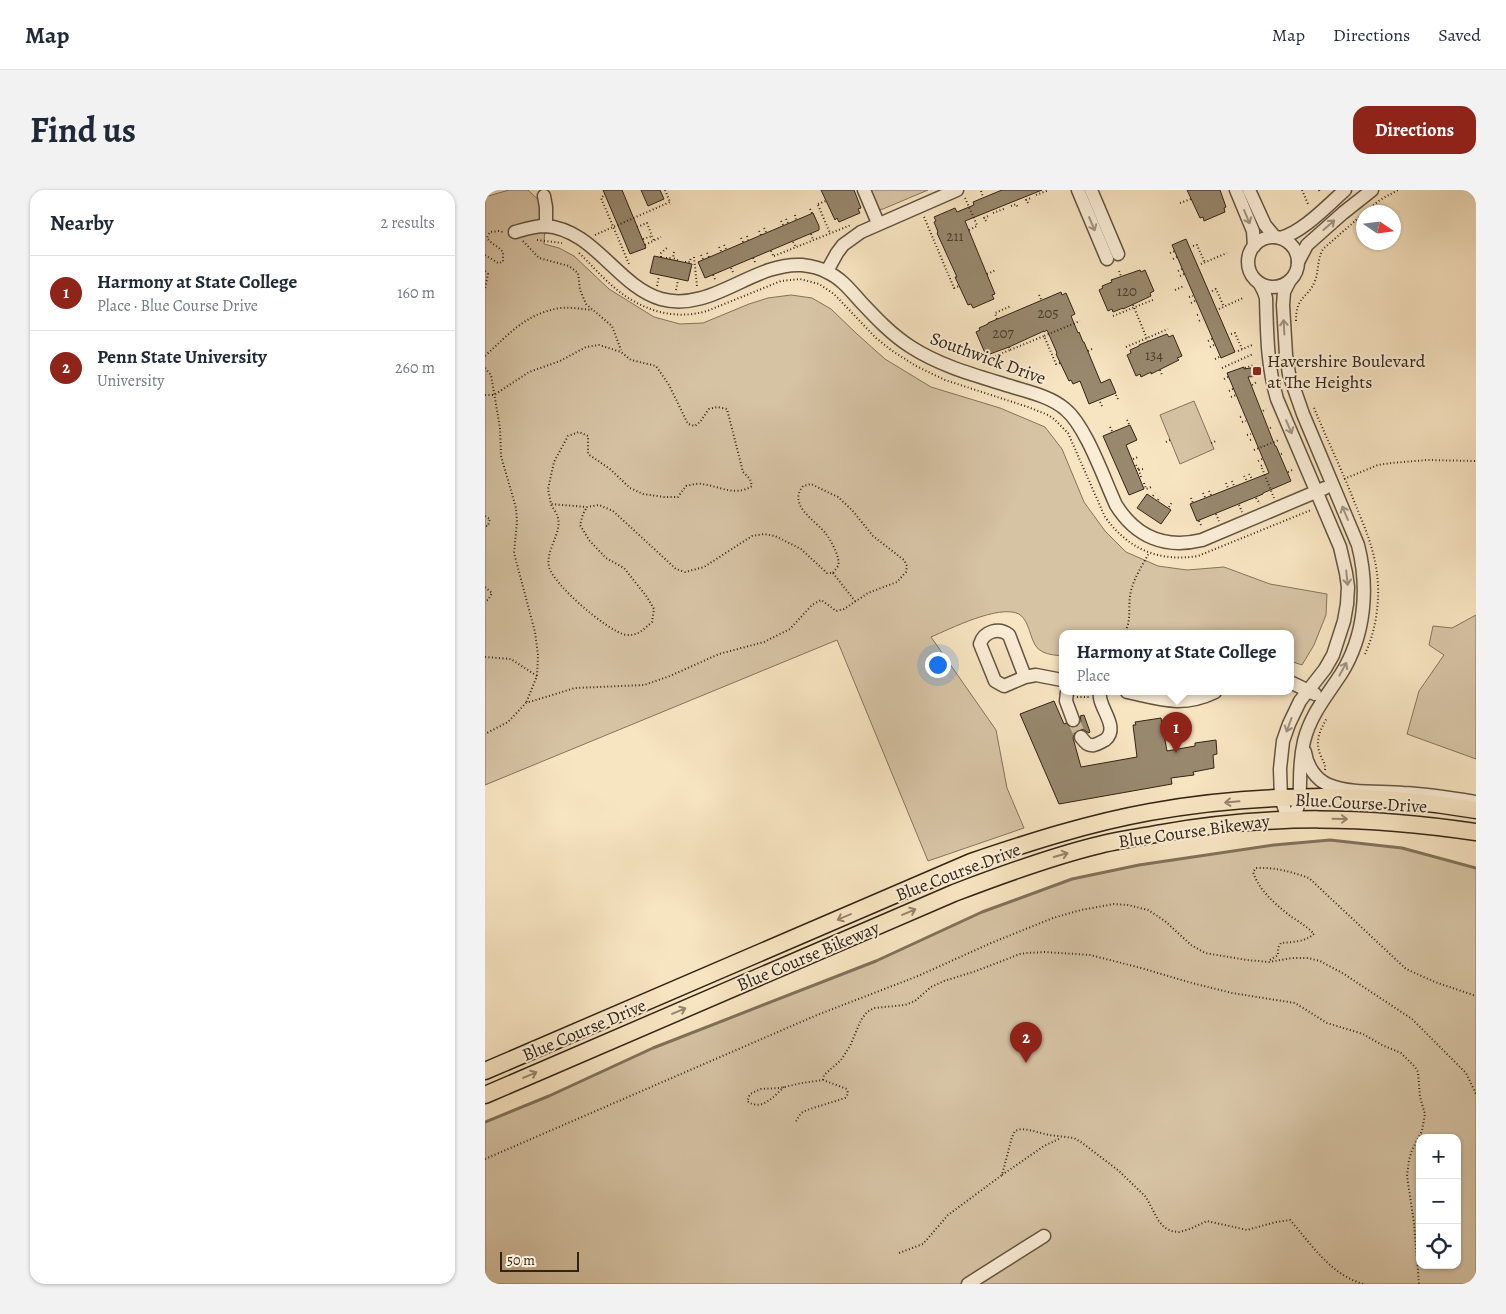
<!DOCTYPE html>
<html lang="en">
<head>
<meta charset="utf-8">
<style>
	:root { --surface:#fff; --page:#f2f2f3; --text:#1f2937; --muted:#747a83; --line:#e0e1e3; --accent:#8f2418 }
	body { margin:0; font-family:Alegreya,serif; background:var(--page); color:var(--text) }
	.controls { position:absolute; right:15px; bottom:15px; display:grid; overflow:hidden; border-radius:10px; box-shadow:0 1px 4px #0004 }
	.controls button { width:45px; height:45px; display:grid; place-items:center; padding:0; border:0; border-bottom:1px solid var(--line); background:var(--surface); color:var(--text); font:25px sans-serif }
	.compass { position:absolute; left:871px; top:15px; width:45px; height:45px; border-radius:50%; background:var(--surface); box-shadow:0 1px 4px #0004; rotate:103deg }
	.scale { position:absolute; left:15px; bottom:12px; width:79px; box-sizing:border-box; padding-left:5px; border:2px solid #322415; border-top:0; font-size:14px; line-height:18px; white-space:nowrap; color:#322415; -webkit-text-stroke:4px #faedd7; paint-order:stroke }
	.you { position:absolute; left:452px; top:474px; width:18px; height:18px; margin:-12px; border:4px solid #fff; border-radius:50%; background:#1a73e8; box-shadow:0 0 0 8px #1a73e833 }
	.badge { display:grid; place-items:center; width:32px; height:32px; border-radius:50%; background:var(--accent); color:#fff; font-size:16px; font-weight:700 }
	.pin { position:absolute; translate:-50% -41px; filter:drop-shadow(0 1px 2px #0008) }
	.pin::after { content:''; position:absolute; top:26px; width:18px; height:15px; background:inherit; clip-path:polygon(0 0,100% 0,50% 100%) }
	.popup { position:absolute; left:574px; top:440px; width:235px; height:65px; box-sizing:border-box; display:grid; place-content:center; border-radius:10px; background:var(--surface); filter:drop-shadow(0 1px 4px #0005); font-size:16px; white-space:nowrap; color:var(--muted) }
	.popup b { font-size:19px; color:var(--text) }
	.popup::after { content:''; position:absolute; left:50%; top:100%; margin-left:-10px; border:10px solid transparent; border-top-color:var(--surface) }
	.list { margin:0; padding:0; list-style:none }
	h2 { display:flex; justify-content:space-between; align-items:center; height:65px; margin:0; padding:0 20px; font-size:21px }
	h2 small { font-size:16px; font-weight:400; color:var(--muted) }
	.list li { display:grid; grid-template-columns:32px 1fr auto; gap:15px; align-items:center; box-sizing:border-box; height:75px; padding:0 20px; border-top:1px solid var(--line) }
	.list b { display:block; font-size:19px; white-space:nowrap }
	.list p { margin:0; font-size:16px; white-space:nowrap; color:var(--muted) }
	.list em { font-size:16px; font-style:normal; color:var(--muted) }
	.icon { flex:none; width:28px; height:28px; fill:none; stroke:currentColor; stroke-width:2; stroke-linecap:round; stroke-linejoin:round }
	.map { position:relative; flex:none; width:991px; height:1094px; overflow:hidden; border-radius:15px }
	header { display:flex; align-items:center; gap:30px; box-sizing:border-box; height:70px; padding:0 25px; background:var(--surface); border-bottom:1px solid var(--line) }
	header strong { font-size:24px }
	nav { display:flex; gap:28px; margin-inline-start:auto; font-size:18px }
	.intro { display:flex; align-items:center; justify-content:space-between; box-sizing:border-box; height:120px; padding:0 30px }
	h1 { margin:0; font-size:35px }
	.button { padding:12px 22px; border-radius:15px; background:var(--accent); color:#fff; font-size:18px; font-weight:700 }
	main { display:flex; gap:30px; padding:0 30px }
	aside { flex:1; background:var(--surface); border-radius:15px; box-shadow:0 1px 4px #0004 }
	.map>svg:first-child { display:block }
	.green { fill:#d6c3a4; stroke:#84745c; fill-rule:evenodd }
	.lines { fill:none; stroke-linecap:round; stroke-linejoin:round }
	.stream { stroke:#807059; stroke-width:3 }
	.building { fill:#98886e; stroke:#322415 }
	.minor-tunnel { stroke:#d0be9f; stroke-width:12; stroke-dasharray:12 6; stroke-linecap:butt }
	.minor-casing { stroke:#635440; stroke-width:15 }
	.major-casing { stroke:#322415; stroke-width:19 }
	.path { stroke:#322415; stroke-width:2; stroke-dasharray:1 2.5; stroke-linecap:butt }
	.minor { stroke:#faedd7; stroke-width:12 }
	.major { stroke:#f7e4c1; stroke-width:16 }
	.oneway { stroke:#a09380 }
	.oneway2 { stroke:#94846b }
	.poi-dot { fill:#8f2418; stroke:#faedd7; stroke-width:2 }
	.labels { text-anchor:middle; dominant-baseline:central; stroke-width:4; stroke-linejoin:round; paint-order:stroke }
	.number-label { font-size:15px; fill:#4c3d2b }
	.street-label { font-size:18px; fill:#322415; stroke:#faedd7 }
	.poi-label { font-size:18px; fill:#322415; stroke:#faedd7; text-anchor:start }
</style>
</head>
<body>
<header>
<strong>Map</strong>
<nav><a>Map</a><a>Directions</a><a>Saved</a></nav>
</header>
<div class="intro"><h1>Find us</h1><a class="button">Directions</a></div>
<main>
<aside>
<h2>Nearby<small>2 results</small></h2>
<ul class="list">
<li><span class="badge">1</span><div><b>Harmony at State College</b><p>Place · Blue Course Drive</p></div><em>160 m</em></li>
<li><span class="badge">2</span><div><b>Penn State University</b><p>University</p></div><em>260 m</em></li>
</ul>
</aside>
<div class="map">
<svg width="991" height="1094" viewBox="0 0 991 1094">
	<rect width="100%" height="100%" fill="#f7e4c1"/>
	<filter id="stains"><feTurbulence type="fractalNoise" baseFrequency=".004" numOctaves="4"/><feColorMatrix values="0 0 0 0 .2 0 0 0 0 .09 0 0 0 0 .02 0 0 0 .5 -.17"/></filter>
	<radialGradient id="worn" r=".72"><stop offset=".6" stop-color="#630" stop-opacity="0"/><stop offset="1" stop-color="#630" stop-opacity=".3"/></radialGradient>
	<!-- green -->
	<g class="green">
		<path d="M24,0h19l18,17 -2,37 15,4 15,8 35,33 45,28 26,7 23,-1 46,-19 19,-6 23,-3 21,3 19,11 26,25 28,25 46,28 69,21 45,19 17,22 22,53 21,29 21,21 32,14 29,4 37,-3 46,17 57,10 -1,21 -12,30 -12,20 -12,-4v-27h-228v22c-6,-1 -13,-1 -19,-4 -14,-5 -11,-30 -24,-38 -20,-10 -69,15 -88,23l65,93 11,58 17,40 -96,33 -91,-221 -352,145v-588z"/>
		<polygon points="385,0 443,0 398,19 393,20"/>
		<polygon points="709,211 729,259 695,274 675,225"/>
		<polygon points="991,425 991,569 922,544 934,501 959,465 944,455 948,436 967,438"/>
		<path d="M845,650l72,8 74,20v416h-991v-162l64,-26 104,-48 223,-87 106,-49 90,-33 67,-14 135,-20zM935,948h37v127h-37z"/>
	</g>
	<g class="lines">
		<!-- stream -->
		<polyline class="stream" points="0,932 64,906 168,858 391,771 497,722 587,689 654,675 789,655 845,650 917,658 991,678"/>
	</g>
	<!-- building -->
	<g class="building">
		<polygon points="118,0 137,0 161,58 145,64"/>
		<polygon points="156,0 175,0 179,9 163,16"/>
		<polygon points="336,0 369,0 376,18 373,19 375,23 354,32 352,28 350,30"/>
		<polygon points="517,0 557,0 480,31 510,104 507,105 509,109 488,118 486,114 483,115 470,87 472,87 452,43 453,42 449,32 451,31 449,27 470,18 472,22 489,15 488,12"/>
		<polygon points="702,0 735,0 741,17 739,18 740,22 719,31 718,27 715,28"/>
		<polygon points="328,23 334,36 334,40 220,88 213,72"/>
		<polygon points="701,49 750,162 736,168 687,55"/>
		<polygon points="169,66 207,74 203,91 165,83"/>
		<polygon points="655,80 656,82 660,80 669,101 665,103 666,106 638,119 638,118 628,122 627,119 623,121 614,100 618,98 617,96 627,92 626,90"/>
		<polygon points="576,102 577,105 581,103 590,124 586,126 593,143 594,142 598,152 599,152 616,193 625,189 631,203 604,214 595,191 588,194 586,190 584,191 571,164 572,163 562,140 559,142 559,141 524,157 505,164 504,161 500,163 491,142 495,140 494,138 503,134 503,133"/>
		<polygon points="682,144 684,147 688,145 697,166 692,168 694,170 666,184 666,182 656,187 655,184 651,186 642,165 646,163 645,160 654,156 654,155"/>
		<polygon points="759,177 759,179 773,177 774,186 763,187 790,256 791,256 806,291 778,303 778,304 712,331 705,314 784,283 742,183"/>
		<polygon points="645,235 652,250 641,255 659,299 644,305 618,246"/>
		<polygon points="662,304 686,320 676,334 652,318"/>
		<polygon points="569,511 579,534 581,533 586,538 590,538 594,536 596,531 595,526 599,525 605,542 604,543 599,540 594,539 591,541 588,548 596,577 652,567 648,535 651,535 650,532 676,528 682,561 710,556 710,553 731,550 732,564 728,565 729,578 708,582 709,585 686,588 687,594 574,614 535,524"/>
	</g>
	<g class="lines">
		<!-- minor-tunnel -->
		<polyline class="minor-tunnel" points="588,530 596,547"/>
		<defs>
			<g id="minor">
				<polyline points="379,0 393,33"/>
				<polyline points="593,0 622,69"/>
				<polyline points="606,0 633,64"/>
				<polyline points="751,0 768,41 769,56"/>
				<polyline points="764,0 780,35 790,47"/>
				<polyline points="59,6 61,17 61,36"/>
				<path d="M30,42c10,-3 19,-6 30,-6 49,3 72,60 116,73 50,14 92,-37 141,-34 9,1 18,3 25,7 14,6 24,19 34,30 15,16 31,33 50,45 31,20 67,29 102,40 17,5 38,10 52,22 21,17 39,70 51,96 20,32 49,44 86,35l123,-52"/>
				<circle cx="788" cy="72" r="25"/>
				<path d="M795,48c22,-5 48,-33 65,-48"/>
				<polyline points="813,72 822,55 858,23 887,0"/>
				<polyline points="342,81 352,63 358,55 376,42 472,0"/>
				<path d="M775,94l4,8 2,6c1,35 1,67 11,101l63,148 6,26 2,14 -1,17 -3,17 -11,34 -8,14 -25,32 -11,23 -6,17 -3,28 1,29 4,12 6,9c2,-3 5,-7 6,-10 3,-8 3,-18 3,-27 0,-13 1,-28 4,-41 7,-27 22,-44 37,-67 24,-38 28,-86 17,-129l-55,-131 -14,-40 -3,-19 -3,-50 1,-13 5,-10"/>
				<path d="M540,487l-16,-42c-10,-8 -25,-4 -29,9l15,37 9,5 21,-9 11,-2 26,5"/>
				<polyline points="805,492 830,504"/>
				<polyline points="582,502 581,511 588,530"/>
				<path d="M642,502c33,7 55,16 88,0"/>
				<path d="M596,547c4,5 6,9 13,8 4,-1 7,-3 11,-5 16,-13 -8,-33 -5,-48"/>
				<path d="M820,562c2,14 11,28 24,33 21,9 52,6 74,8 24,1 49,5 73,9"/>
				<polyline points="483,1094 559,1046"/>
			</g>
			<g id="major">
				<path d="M0,881l486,-209c59,-20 118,-39 179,-50 106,-19 220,-20 326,-2"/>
				<path d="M0,905l469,-202c47,-18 93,-35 141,-47 22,-6 45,-9 67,-13 108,-19 206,-17 314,-1"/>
			</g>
		</defs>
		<!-- minor casing -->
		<use href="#minor" class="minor-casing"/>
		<!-- major casing -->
		<use href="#major" class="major-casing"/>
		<!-- path -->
		<g class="path">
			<polyline points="180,0 185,12"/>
			<polyline points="817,0 823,14"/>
			<polyline points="834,0 835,3"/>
			<polyline points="496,1 498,7"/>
			<polyline points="551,5 564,0"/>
			<polyline points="118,6 116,8 144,74"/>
			<polyline points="480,8 492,35"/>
			<polyline points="543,13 541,10 546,8"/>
			<polyline points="695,13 706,9"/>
			<polyline points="333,14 341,11"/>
			<polyline points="333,15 345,43"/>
			<polyline points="526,16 531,14 533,18"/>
			<polyline points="325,19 327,23"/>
			<polyline points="880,22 895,10 913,0"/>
			<polyline points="508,23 521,18"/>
			<polyline points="310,25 311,30"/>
			<polyline points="439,27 469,98 474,96"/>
			<polyline points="301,29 303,33"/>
			<polyline points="296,31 298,35"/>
			<polyline points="501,31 499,28 503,26"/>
			<polyline points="152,37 162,33 169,51"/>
			<polyline points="279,38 281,42"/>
			<polyline points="484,40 492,36"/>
			<polyline points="274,41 276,45"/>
			<polyline points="326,44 328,50"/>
			<polyline points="110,45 185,12 186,14"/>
			<polyline points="262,46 263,50"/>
			<polyline points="256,48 258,52"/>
			<polyline points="158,49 167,46"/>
			<polyline points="52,50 77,53"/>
			<polyline points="38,51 54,68 84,76 93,83 95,100 101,114 127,136 136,160"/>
			<polyline points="308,52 311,57"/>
			<polyline points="160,55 176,47"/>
			<polyline points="239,55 241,59"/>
			<polyline points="708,56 712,55 720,73"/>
			<polyline points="234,57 236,61"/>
			<polyline points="286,61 289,67"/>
			<polyline points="189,62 188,68 194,71"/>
			<path d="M94,63c10,9 18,19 28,28 27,26 62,41 100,30l74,-30 19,-2 19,5 15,10 42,44 15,12 25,16 29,14 83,27 20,8 6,4 14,14 37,84c24,33 54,45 93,39l113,-46"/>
			<polyline points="222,63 224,67"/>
			<polyline points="685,63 690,61"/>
			<path d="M0,65l13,8 5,-1v-10c-5,-6 -12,-8 -16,-14l3,-6 9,-1 4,1"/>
			<polyline points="216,65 218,69"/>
			<polyline points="289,66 366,35"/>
			<polyline points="176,67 176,63 183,57"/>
			<polyline points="209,67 212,96"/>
			<polyline points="181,68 188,68"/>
			<polyline points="268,68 271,74"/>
			<polyline points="688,69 692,67"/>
			<polyline points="200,72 205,72 206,67"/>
			<polyline points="716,74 742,63"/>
			<polyline points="246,78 249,84"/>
			<polyline points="0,81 3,84 0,99"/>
			<polyline points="634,81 636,86"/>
			<polyline points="693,81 697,79"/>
			<polyline points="502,84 511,80"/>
			<polyline points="228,85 231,91"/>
			<polyline points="695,86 699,84"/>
			<polyline points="172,96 174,86"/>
			<polyline points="191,100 193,90"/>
			<polyline points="690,100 699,96"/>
			<polyline points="727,101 731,99 739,117"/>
			<polyline points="554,105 556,109"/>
			<polyline points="704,107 708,106"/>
			<polyline points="706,113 710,111"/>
			<polyline points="648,115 663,151"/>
			<polyline points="734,119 758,108"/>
			<polyline points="712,125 715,124"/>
			<polyline points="628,126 670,109"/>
			<polyline points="512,129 510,123 526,116"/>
			<polyline points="714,131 717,129"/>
			<path d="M811,131c0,-26 11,-21 19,-40 4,-10 2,-22 8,-32l40,-35"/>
			<polyline points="746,144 750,143 757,159"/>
			<polyline points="723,151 727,149"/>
			<polyline points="524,157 525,160 559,146"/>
			<polyline points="641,157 683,139"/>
			<polyline points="725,157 729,155"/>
			<polyline points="603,161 607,159"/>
			<polyline points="753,161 767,155"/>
			<path d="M0,166c24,-22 40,-42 75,-48 10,-1 22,1 32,2"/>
			<polyline points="730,169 734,167"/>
			<polyline points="501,170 525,160"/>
			<polyline points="575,173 571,174 559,146 595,131"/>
			<polyline points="0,178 6,185 15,238 16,266 31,318 32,332 29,363 50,442 53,465 52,486"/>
			<polyline points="737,178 768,164"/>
			<polyline points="760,178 769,175"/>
			<polyline points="675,180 677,185"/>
			<polyline points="739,189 743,187"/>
			<polyline points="767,195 772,192"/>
			<polyline points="744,201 748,199"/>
			<path d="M0,205h9l35,-23 31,-11 26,-14 13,-2 22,7 10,8 25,6 13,19 19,39 7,2 5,-4 9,-13 8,-2 10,2 16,63 7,7 2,7c-17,11 -33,0 -50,-2 -5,-1 -11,1 -16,2l-8,11h-14l-21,-3 -13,-6 -20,-19 -22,-15v-18l-9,-4 -11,4 -14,26 -6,27 3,15 36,3 12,-2 14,6 63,58 9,3 19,-5 48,-31 12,-2 11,2 26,13 26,24h6c1,-2 3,-4 5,-7 3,-7 -7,-26 -12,-32 -9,-13 -39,-28 -23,-48l8,-2 27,13 14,13 21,26 31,24 3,6 -1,6 -9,10 -29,11 -24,16 -8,2 -9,-7 -6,-4 -9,5 -22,24 -26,13 -45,12 -49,22 -26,9 -69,3 -49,15 -18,19 -23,12"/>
			<polyline points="631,205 633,209"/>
			<polyline points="746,207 751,205"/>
			<polyline points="615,212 617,216"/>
			<path d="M829,218c12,29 26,58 38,88 7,18 16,37 21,57 9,32 6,71 -8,101"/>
			<polyline points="778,221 781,219"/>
			<polyline points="755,227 758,226"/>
			<polyline points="642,230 644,234"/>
			<polyline points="757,232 761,231"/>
			<polyline points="625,237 627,241"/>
			<polyline points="785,238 788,237"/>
			<polyline points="762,245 766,244"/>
			<polyline points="765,250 768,249"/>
			<polyline points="681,252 685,250"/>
			<polyline points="726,253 731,251"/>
			<polyline points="769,260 794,250"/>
			<polyline points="796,264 799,263"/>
			<polyline points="648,269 653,267"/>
			<polyline points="773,271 777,269"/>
			<polyline points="651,275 654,280"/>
			<polyline points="776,276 779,274"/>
			<polyline points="777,278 789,308"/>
			<polyline points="803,282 807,280"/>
			<polyline points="764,284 767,289"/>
			<polyline points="759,286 762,291"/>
			<polyline points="656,287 654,280 658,279"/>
			<polyline points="859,289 893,275 906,273 942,270 991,271"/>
			<polyline points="747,291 749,296"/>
			<polyline points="659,293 661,299 666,297"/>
			<polyline points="741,293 743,298"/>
			<polyline points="724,301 726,305"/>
			<polyline points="718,303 720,307"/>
			<polyline points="668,306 670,303"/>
			<polyline points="706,308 708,313"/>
			<polyline points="771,308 775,314"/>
			<polyline points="673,310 675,307"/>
			<path d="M66,315c2,3 5,7 6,10 7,17 -12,34 -8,52 5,18 58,64 77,68 12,1 18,-6 26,-13l2,-13 -7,-12 -23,-29 -18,-10 -17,-18 -9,-15 3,-11 4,-7"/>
			<polyline points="754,315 757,322"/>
			<polyline points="684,317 687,312"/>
			<polyline points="731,324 734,331"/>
			<polyline points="0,326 5,329 3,336 0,336"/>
			<polyline points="714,331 717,337"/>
			<polyline points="348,383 370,411"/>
			<polyline points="0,397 7,403 3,410 0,411"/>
			<path d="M638,444c9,-10 5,-25 7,-38 2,-15 12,-30 19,-43"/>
			<polyline points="0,467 26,469 52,486 41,513"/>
			<polyline points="592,507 604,507"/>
			<path d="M840,580c1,-6 -3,-10 -5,-16 -5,-13 0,-24 7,-36"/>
			<path d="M785,770l8,-5v-7l3,-5c11,-1 24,-1 33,-9 -7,-8 -17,-13 -25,-19 -15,-12 -30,-25 -36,-43l3,-4c19,-1 36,4 53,10l97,91 29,13 41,14"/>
			<polyline points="338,890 339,885 356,870 365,856 376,830 382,822 389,818 420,815 430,811 446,797 459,791 491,781 535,764 542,763 560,762 605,765 656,778 707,793 747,803 810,813 842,833 878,844 897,855 916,863 930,877 933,882 935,907 940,924 937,941 927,960 924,970 922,986 929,1033 934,1094"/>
			<path d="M299,897c-10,9 -22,25 -37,14l3,-7 11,-5 19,-1 22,-5 21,-3 24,9c1,4 1,6 -2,9l-38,12 -6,3 -6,10"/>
			<polyline points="0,969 332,825 433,786 506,753 568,728 596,720 629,714 643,715 663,720 680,731 706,755 720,763 762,770 784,772 807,768 823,768 835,771 859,784 927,829 981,883 991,904"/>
			<polyline points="517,985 559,956 576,948"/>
			<path d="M414,1063l24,-9 25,-29 54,-40 10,-38 3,-6 6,-2 8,1 20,5 25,3 7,4 38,29 27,26 12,23 6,7 7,4 8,1 11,-3 17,-8 40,9 29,-8 14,-2c22,25 40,54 73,64"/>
		</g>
		<!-- minor -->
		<use href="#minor" class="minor"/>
		<!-- major -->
		<use href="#major" class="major"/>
	</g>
	<!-- one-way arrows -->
	<defs><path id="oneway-shaft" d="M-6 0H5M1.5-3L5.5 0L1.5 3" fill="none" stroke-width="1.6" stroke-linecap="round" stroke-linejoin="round" transform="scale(1.25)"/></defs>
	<g class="oneway">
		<use href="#oneway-shaft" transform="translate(762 27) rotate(67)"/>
		<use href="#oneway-shaft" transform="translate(607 34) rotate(67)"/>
		<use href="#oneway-shaft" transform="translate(844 35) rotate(-41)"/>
		<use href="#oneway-shaft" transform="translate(799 137) rotate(-93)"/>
		<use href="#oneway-shaft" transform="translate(804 237) rotate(67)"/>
		<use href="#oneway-shaft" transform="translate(860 323) rotate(-113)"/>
		<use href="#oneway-shaft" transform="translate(862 388) rotate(84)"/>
		<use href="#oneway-shaft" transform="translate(858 479) rotate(-61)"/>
		<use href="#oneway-shaft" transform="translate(804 535) rotate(110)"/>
	</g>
	<g class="oneway2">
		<use href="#oneway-shaft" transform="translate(747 612) rotate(175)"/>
		<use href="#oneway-shaft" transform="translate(855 629) rotate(1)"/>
		<use href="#oneway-shaft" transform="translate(576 665) rotate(-16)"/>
		<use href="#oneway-shaft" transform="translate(424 722) rotate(-23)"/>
		<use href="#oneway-shaft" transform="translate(359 727) rotate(157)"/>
		<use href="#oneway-shaft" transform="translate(194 821) rotate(-23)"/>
		<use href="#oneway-shaft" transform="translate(45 885) rotate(-23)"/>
	</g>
	<!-- markers -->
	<rect class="poi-dot" x="767" y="176" width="10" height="10" rx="2.5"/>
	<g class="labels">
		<!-- number labels -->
		<g class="number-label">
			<text x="470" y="46">211</text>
			<text x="642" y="101">120</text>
			<text x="563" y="123">205</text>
			<text x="518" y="143">207</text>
			<text x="669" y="165">134</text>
		</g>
		<!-- street labels -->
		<g class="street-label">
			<text transform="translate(503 168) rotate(20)">Southwick Drive</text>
			<text transform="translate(876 613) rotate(3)">Blue Course Drive</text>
			<text transform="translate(709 641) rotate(-8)">Blue Course Bikeway</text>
			<text transform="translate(473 682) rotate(-21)">Blue Course Drive</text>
			<text transform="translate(323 766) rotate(-23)">Blue Course Bikeway</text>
			<text transform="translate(99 840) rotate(-23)">Blue Course Drive</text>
		</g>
		<!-- poi labels -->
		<g class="poi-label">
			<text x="782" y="171">Havershire Boulevard<tspan x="782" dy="21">at The Heights</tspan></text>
		</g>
	</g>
	<rect width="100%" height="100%" filter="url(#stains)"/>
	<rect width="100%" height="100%" fill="url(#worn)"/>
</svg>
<div class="controls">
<button>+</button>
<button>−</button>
<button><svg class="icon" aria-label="locate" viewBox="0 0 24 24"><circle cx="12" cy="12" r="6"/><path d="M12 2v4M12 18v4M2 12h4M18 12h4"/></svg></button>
</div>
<svg class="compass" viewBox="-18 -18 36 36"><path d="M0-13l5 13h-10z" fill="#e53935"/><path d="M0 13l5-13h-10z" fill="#747a83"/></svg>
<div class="scale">50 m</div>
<div class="you"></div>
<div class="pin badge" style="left:691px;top:563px">1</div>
<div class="popup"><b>Harmony at State College</b>Place</div>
<div class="pin badge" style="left:541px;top:873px">2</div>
</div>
</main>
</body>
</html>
